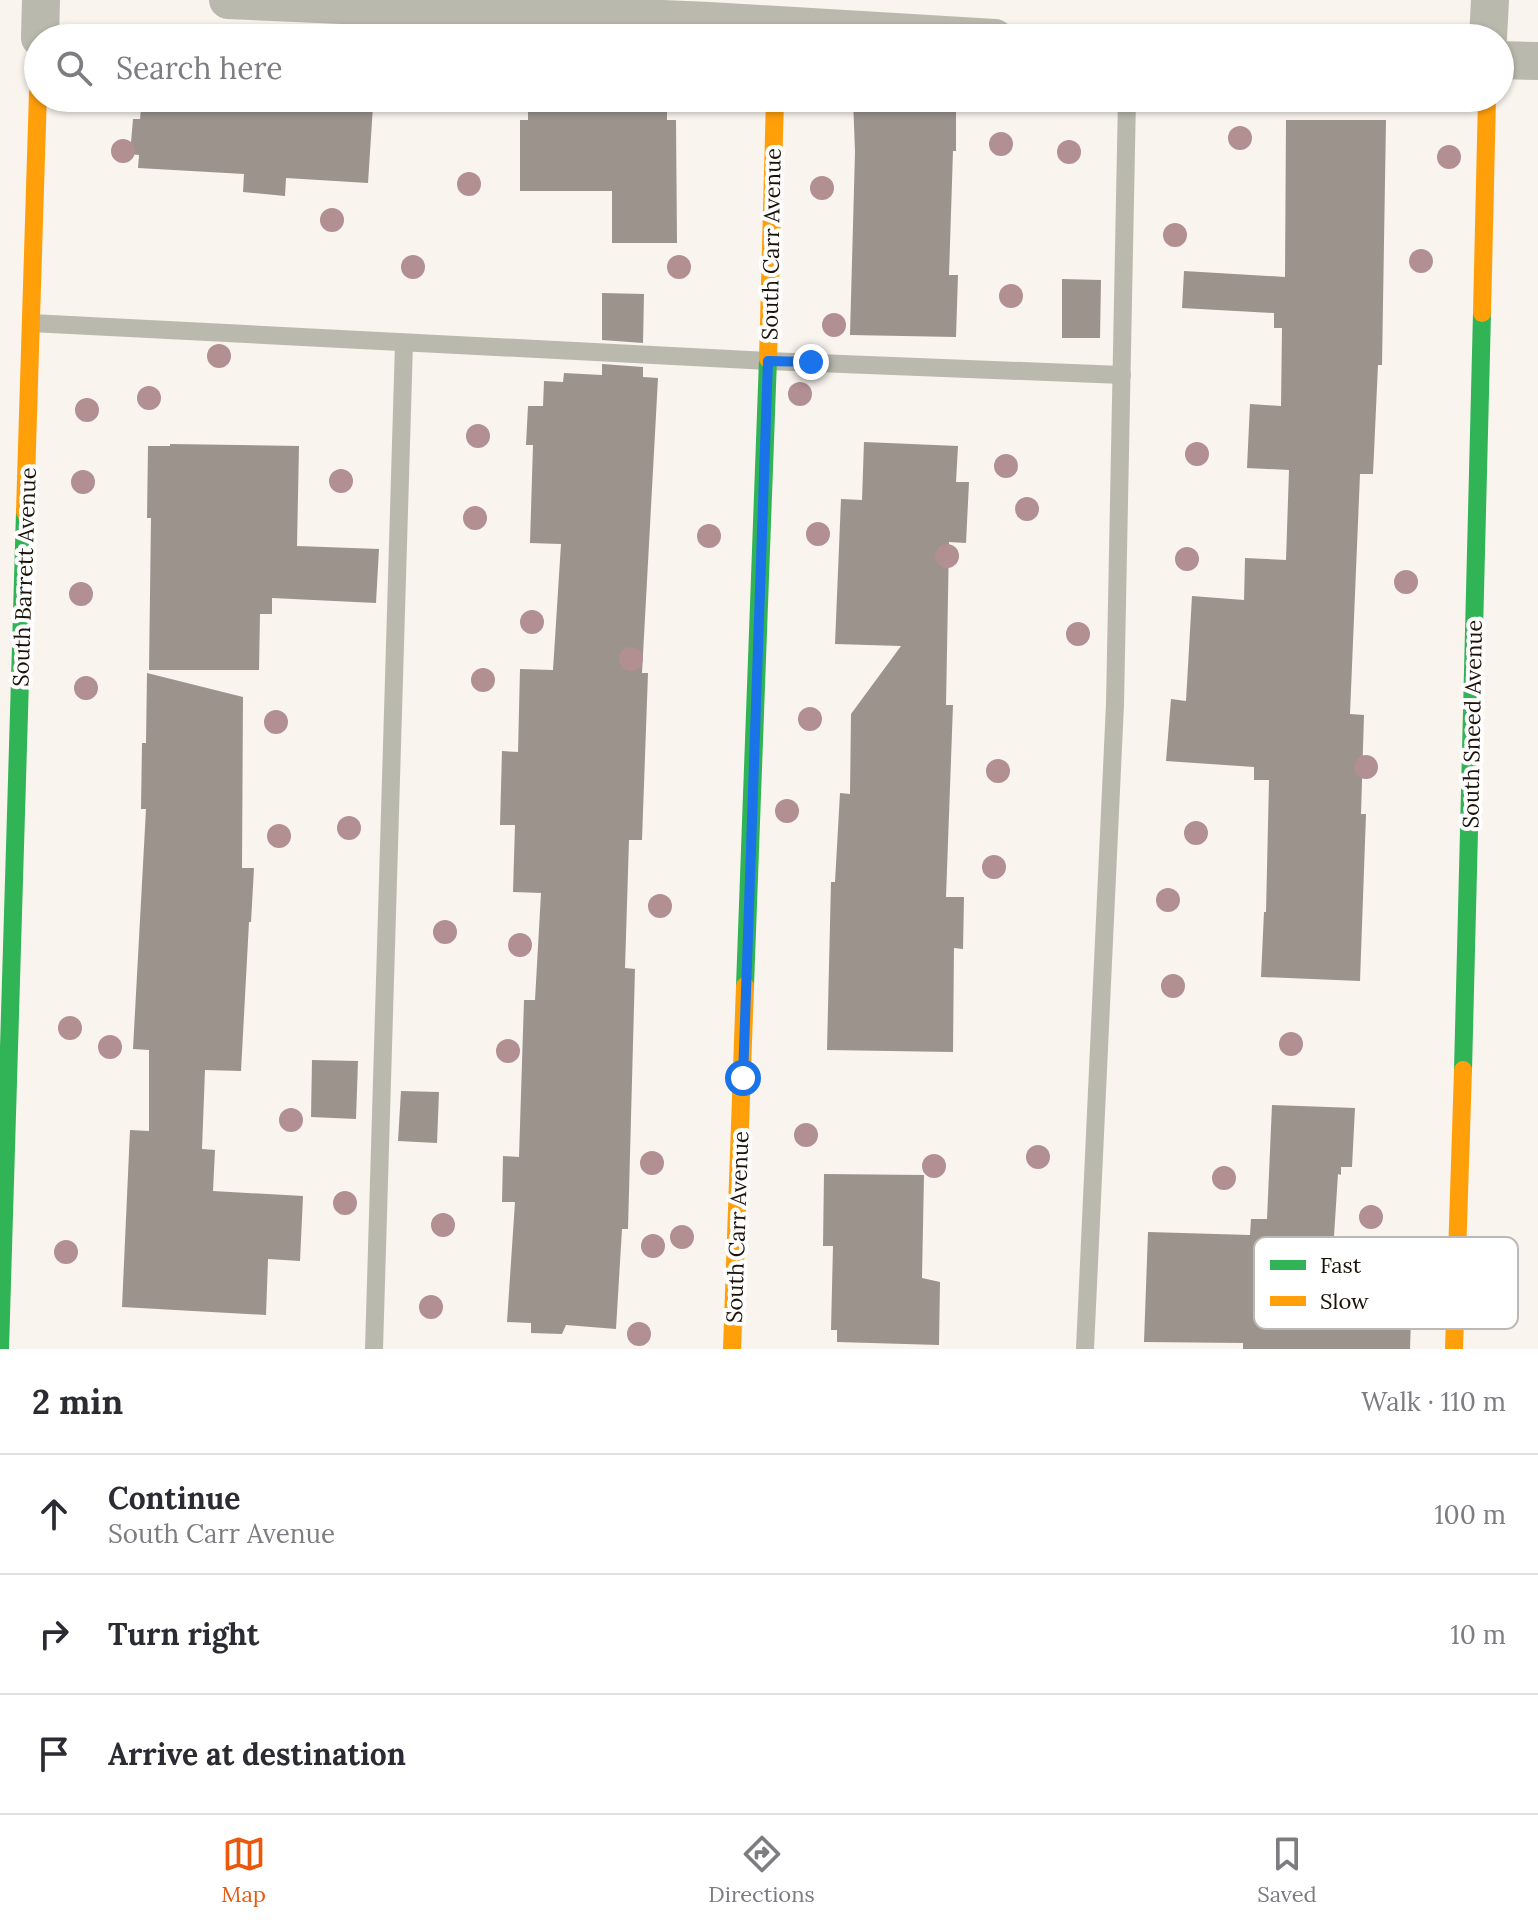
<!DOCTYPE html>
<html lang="en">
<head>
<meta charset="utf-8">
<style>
	:root { --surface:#fff; --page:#f7f7f7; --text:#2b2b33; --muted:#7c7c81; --line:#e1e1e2; --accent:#ea580c }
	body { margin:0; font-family:Lora,serif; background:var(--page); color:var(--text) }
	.stop { position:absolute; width:24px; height:24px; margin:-18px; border:6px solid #1a73e8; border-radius:50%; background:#fff }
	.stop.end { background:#1a73e8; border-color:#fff; box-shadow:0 2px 8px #0008 }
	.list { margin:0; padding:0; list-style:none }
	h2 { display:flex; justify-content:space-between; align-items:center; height:104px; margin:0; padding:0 32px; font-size:34px }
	h2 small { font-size:26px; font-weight:400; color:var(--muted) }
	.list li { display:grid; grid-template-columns:52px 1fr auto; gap:24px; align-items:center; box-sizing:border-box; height:120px; padding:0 32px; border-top:2px solid var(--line) }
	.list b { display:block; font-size:30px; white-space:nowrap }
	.list p { margin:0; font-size:26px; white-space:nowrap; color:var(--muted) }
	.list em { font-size:26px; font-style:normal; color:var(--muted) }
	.icon { flex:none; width:44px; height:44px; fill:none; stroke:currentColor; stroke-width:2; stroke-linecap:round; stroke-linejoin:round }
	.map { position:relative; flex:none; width:1538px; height:1349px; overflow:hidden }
	.search { position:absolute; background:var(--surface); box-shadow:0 2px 6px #0004; left:24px; right:24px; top:24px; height:88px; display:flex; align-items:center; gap:20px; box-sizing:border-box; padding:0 28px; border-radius:44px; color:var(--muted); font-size:30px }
	.sheet { height:464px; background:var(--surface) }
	nav { display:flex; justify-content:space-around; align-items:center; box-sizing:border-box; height:112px; border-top:2px solid var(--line); background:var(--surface); font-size:22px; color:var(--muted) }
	nav a { display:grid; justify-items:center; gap:4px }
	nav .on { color:var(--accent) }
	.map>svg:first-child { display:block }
	.building { fill:#9c938d }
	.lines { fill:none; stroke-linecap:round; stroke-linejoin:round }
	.lane { stroke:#bab9ad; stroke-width:18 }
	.street { stroke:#bab9ad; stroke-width:38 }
	.fast { stroke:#30b455; stroke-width:18 }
	.slow { stroke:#ff9f0a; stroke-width:18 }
	.tree { fill:#b28f90 }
	.route { stroke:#1a73e8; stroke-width:10 }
	.labels { text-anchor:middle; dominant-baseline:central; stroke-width:8; stroke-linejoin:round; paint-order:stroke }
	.street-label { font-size:22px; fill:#1b1307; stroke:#fff }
	.key { fill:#fff; stroke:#bbb8b5; stroke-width:2 }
	.key-label { font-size:22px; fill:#1b1307 }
</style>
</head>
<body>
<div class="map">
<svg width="1538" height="1349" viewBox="0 0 1538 1349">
	<rect width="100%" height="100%" fill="#f9f4ed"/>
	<!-- building -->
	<g class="building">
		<polygon points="142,98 368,98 368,105 373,106 368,183 286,178 285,196 243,192 244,174 138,168 139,155 130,154 133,119 140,119"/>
		<polygon points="853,98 956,98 956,151 953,151 949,275 958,275 956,337 850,335 855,152"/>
		<polygon points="622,103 667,103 667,120 676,120 677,243 612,243 612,191 520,191 520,120 528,120 528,108 622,108"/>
		<polygon points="1286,120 1386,120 1382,365 1378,365 1373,474 1360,474 1350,714 1364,715 1361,814 1366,814 1360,981 1261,977 1264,912 1266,912 1269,780 1254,780 1254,767 1166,761 1171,699 1186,701 1192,596 1244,600 1245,558 1286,560 1289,470 1247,468 1250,404 1281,406 1282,328 1274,328 1274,313 1182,308 1184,271 1285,277"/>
		<polygon points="1062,279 1101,280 1100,338 1062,338"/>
		<polygon points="602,293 644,294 643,343 602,340"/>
		<polygon points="602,364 643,367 643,377 658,378 642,673 648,673 642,840 629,840 625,968 635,969 628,1229 622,1229 616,1329 566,1325 562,1334 531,1333 531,1323 507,1322 515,1202 502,1202 503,1156 519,1157 524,1000 535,1000 541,893 513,892 515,825 500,825 502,751 518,752 520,669 553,670 561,544 530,543 533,445 526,445 528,406 543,406 544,381 563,382 564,373 602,375"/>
		<polygon points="864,442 958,446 956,482 969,482 966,543 949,542 946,705 953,705 946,897 964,897 963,949 954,948 953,1052 827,1050 831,882 835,882 840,793 850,794 851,714 901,646 835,644 841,499 862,500"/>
		<polygon points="170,444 299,446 297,546 379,549 376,603 272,598 272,614 260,614 259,670 149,670 151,518 147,518 148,446 170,446"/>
		<polygon points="147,673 243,697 242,868 254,868 251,922 249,922 241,1071 205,1070 202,1149 215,1150 213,1191 303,1196 300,1261 268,1259 266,1315 122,1307 130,1130 149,1131 149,1050 133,1049 146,809 141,809 142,743 146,743"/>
		<polygon points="312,1060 358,1061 356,1119 311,1117"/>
		<polygon points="401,1091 439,1092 437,1143 398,1141"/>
		<polygon points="1272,1105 1355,1108 1352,1167 1341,1167 1341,1175 1338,1174 1329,1314 1411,1319 1410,1349 1243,1349 1243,1343 1144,1342 1148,1232 1250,1235 1251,1219 1267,1219"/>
		<polygon points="824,1174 924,1175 922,1278 940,1282 939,1345 837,1342 837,1330 831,1330 833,1246 823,1246"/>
	</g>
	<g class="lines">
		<!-- lane -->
		<g class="lane">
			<polyline points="31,323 768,361 1122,375"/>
			<polyline points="374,1349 404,343"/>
			<polyline points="1085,1349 1115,704 1127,98"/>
		</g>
		<!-- street -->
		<g class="street">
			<polyline points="228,0 709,21 995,38"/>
			<polyline points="40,38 41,0"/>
			<polyline points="1488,38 1490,0"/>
			<polyline points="1500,60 1538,61"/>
		</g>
		<!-- fast -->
		<g class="fast">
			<polyline points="745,986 768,359"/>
			<polyline points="1463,1070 1482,313"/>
			<polyline points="0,1349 25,512"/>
		</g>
		<!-- slow -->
		<g class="slow">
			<polyline points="1482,313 1487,98"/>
			<polyline points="768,359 775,98"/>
			<polyline points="25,512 38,92"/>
			<polyline points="732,1349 745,986"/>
			<polyline points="1454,1349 1463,1070"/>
		</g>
	</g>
	<!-- trees -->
	<g class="tree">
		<circle cx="1240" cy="138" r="12"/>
		<circle cx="1001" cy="144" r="12"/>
		<circle cx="123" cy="151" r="12"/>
		<circle cx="1069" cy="152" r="12"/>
		<circle cx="1449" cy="157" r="12"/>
		<circle cx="469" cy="184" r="12"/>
		<circle cx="822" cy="188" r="12"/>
		<circle cx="332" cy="220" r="12"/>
		<circle cx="1175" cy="235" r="12"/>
		<circle cx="1421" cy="261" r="12"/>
		<circle cx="413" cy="267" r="12"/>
		<circle cx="679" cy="267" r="12"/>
		<circle cx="1011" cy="296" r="12"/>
		<circle cx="834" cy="325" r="12"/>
		<circle cx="219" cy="356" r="12"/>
		<circle cx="800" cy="394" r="12"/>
		<circle cx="149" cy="398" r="12"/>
		<circle cx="87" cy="410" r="12"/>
		<circle cx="478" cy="436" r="12"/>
		<circle cx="1197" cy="454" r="12"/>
		<circle cx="1006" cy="466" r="12"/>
		<circle cx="341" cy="481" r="12"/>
		<circle cx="83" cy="482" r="12"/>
		<circle cx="1027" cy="509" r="12"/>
		<circle cx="475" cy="518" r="12"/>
		<circle cx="818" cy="534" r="12"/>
		<circle cx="709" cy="536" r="12"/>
		<circle cx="947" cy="556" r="12"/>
		<circle cx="1187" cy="559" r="12"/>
		<circle cx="1406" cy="582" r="12"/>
		<circle cx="81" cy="594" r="12"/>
		<circle cx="532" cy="622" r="12"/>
		<circle cx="1078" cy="634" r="12"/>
		<circle cx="631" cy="659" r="12"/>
		<circle cx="483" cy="680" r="12"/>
		<circle cx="86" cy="688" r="12"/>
		<circle cx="810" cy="719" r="12"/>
		<circle cx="276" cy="722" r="12"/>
		<circle cx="1366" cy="767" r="12"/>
		<circle cx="998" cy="771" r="12"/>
		<circle cx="787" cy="811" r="12"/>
		<circle cx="349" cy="828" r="12"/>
		<circle cx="1196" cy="833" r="12"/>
		<circle cx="279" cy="836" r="12"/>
		<circle cx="994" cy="867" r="12"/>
		<circle cx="1168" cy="900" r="12"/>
		<circle cx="660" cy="906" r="12"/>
		<circle cx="445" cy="932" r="12"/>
		<circle cx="520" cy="945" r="12"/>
		<circle cx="1173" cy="986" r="12"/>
		<circle cx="70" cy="1028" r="12"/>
		<circle cx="1291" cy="1044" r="12"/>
		<circle cx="110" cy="1047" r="12"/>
		<circle cx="508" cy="1051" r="12"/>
		<circle cx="291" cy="1120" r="12"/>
		<circle cx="806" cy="1135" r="12"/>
		<circle cx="1038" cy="1157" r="12"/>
		<circle cx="652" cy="1163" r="12"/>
		<circle cx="934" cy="1166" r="12"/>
		<circle cx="1224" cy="1178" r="12"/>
		<circle cx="345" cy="1203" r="12"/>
		<circle cx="1371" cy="1217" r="12"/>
		<circle cx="443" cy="1225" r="12"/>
		<circle cx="682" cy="1237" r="12"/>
		<circle cx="653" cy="1246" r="12"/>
		<circle cx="66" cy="1252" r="12"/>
		<circle cx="431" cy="1307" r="12"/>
		<circle cx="639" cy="1334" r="12"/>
	</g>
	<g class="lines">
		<!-- route -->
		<polyline class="route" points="743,1078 768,361 811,362"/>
	</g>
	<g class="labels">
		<!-- street labels -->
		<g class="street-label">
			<text transform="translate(771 244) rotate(-89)">South Carr Avenue</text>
			<text transform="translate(24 577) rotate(-88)">South Barrett Avenue</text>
			<text transform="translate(1472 724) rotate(-89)">South Sneed Avenue</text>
			<text transform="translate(737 1227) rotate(-88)">South Carr Avenue</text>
		</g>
	</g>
	<!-- legend -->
	<rect x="1254" y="1237" width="264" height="92" rx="12" class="key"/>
	<rect x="1270" y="1260" width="36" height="10" fill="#30b455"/>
	<rect x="1270" y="1296" width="36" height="10" fill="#ff9f0a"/>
	<g class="key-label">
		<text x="1320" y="1273">Fast</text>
		<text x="1320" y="1309">Slow</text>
	</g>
</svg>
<div class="stop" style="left:743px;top:1078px"></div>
<div class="stop end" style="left:811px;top:362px"></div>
<div class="search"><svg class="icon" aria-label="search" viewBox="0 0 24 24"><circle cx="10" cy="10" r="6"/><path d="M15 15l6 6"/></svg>Search here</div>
</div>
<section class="sheet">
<h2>2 min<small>Walk · 110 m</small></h2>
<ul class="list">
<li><svg class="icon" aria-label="ahead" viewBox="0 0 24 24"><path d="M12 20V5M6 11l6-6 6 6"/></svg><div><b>Continue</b><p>South Carr Avenue</p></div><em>100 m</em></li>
<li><svg class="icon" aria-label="right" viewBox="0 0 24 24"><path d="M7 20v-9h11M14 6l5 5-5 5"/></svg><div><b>Turn right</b></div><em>10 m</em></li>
<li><svg class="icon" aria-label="arrive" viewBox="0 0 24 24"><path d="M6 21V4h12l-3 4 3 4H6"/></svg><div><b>Arrive at destination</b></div></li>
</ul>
</section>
<nav>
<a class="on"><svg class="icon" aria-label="map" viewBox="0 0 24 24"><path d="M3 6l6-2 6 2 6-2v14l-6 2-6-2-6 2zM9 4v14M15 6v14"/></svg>Map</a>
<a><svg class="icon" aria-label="directions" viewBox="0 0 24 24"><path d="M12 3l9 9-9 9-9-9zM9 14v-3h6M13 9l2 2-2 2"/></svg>Directions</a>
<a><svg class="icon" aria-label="saved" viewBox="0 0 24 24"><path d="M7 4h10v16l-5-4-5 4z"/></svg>Saved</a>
</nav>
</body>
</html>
